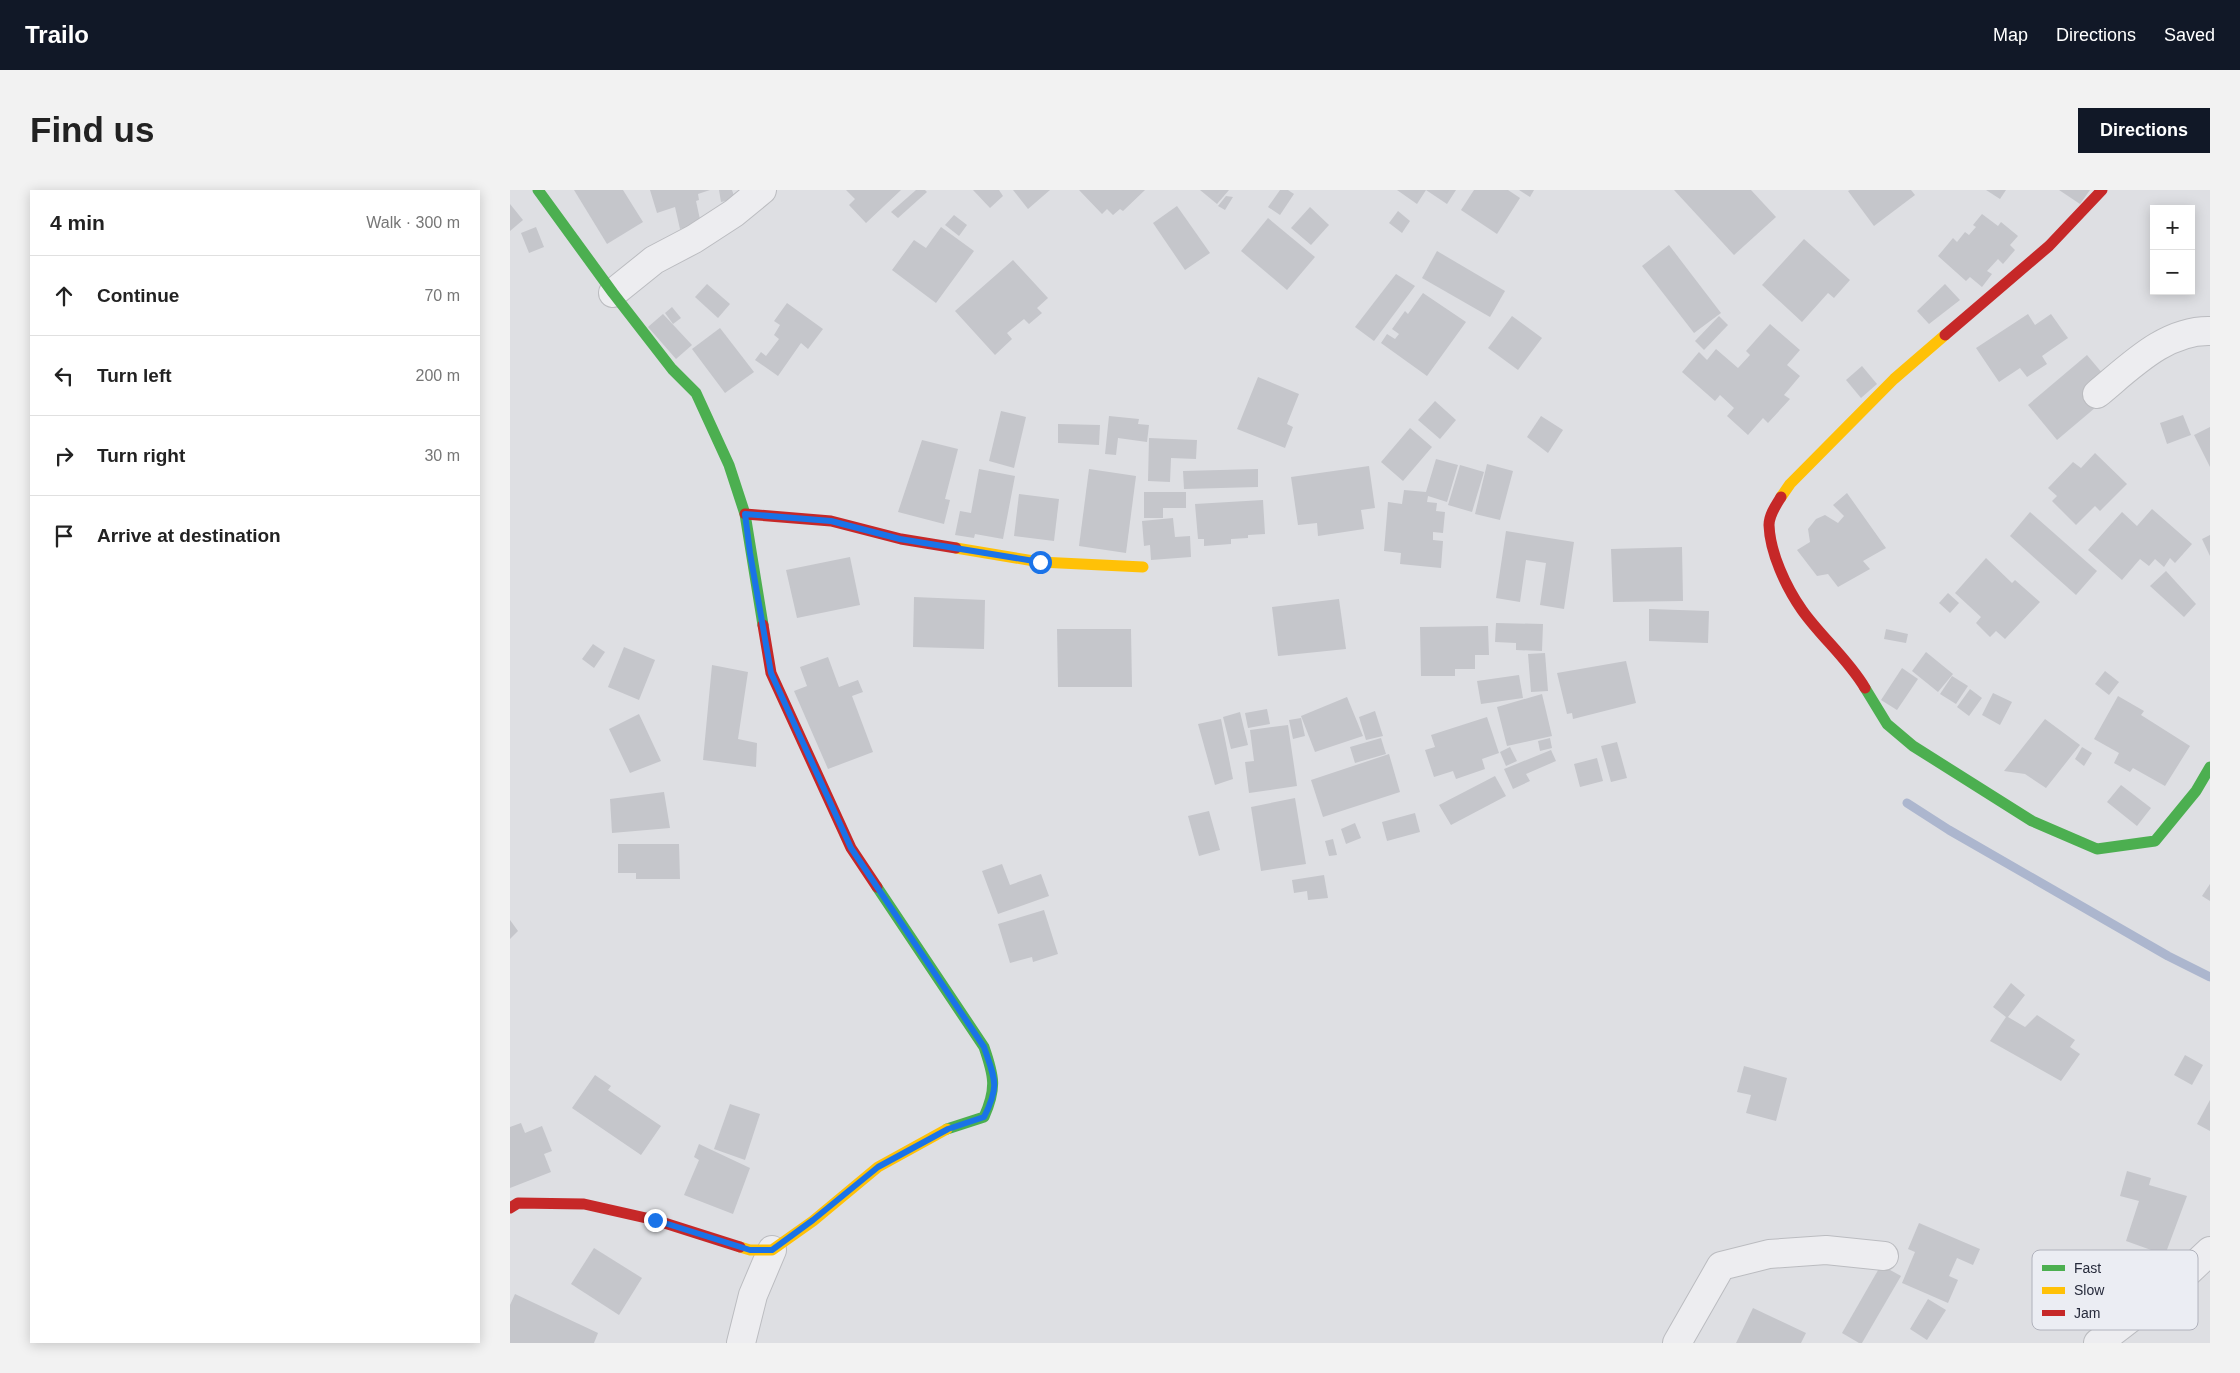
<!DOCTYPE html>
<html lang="en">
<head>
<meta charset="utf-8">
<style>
	:root { --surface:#fff; --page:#f2f2f2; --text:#222; --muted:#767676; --line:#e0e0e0; --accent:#111827 }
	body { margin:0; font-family:Arial,sans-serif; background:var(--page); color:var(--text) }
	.controls { position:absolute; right:15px; top:15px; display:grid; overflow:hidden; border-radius:0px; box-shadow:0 2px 12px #0003 }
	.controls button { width:45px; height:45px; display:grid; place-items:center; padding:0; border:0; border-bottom:1px solid var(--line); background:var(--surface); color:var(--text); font:25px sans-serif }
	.stop { position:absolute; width:15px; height:15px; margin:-11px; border:4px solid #1a73e8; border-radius:50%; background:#fff }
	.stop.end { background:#1a73e8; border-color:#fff; box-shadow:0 1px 5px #0008 }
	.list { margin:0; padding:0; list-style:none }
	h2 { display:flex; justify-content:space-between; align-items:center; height:65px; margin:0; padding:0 20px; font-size:21px }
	h2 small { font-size:16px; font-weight:400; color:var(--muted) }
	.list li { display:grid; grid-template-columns:32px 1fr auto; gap:15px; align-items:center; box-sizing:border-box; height:80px; padding:0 20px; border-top:1px solid var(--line) }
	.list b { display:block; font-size:19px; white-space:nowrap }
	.list em { font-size:16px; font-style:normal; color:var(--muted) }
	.icon { flex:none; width:28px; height:28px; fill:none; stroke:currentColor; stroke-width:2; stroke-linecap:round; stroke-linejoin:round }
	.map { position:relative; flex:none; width:1700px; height:1153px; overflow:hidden; border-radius:0px }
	header { display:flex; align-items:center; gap:30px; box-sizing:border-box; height:70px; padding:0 25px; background:var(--accent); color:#fff }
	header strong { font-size:24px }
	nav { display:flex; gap:28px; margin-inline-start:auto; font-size:18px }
	.intro { display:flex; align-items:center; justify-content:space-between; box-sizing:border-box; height:120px; padding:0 30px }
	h1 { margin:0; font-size:35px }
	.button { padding:12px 22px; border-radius:0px; background:var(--accent); color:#fff; font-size:18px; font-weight:700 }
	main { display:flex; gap:30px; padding:0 30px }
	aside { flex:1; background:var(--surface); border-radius:0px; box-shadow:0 2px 12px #0003 }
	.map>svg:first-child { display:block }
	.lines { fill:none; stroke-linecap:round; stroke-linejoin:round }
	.stream { stroke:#acb6ce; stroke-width:9 }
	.building { fill:#c5c6cb }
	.street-casing { stroke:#bbbcc0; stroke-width:30 }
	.street { stroke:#ededf0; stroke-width:28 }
	.fast { stroke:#4caf50; stroke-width:11 }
	.slow { stroke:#ffc107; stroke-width:11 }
	.jam { stroke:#c62828; stroke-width:11 }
	.route { stroke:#1a73e8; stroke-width:6 }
	.key { fill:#ebedf3; stroke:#b0b2bc; stroke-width:1 }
	.key-label { font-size:14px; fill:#262a3b }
</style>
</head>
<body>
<header>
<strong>Trailo</strong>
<nav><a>Map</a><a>Directions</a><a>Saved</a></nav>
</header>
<div class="intro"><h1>Find us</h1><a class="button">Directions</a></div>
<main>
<aside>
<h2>4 min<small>Walk · 300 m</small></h2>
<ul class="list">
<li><svg class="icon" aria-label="ahead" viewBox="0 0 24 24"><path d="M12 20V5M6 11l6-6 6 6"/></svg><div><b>Continue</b></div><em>70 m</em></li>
<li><svg class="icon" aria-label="left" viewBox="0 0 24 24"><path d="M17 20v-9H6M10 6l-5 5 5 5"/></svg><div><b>Turn left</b></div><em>200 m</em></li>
<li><svg class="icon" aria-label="right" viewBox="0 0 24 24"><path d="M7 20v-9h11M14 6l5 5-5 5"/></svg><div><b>Turn right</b></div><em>30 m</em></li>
<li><svg class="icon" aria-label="arrive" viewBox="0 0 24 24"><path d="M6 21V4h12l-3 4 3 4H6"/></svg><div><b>Arrive at destination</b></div></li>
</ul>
</aside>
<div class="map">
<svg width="1700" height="1153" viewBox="0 0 1700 1153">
	<rect width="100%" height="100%" fill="#dedfe3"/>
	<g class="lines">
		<!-- stream -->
		<polyline class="stream" points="1397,613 1439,640 1658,766 1700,787"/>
	</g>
	<!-- building -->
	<g class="building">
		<polygon points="64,0 113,0 133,32 97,54"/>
		<polygon points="140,0 200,0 188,4 189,10 186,11 191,34 170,39 165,17 147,23"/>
		<polygon points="209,0 222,0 225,9 211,12"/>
		<polygon points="336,0 391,0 356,33 339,15 345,9"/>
		<polygon points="406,0 415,0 417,2 388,28 381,22"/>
		<polygon points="463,0 489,0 493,6 480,18"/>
		<polygon points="503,0 540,0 518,19"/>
		<polygon points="569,0 635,0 613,21 610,19 603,25 597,19 592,24"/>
		<polygon points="690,0 719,0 707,14"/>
		<polygon points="770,0 778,0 784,4 770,25 758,17"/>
		<polygon points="887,0 946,0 937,14 916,0 907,14"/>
		<polygon points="964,0 998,0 1010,8 987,44 951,20"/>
		<polygon points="1009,0 1024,0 1020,7"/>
		<polygon points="1164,0 1241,0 1266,27 1224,65"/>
		<polygon points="1340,0 1401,0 1405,5 1364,36 1338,1"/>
		<polygon points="1476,0 1496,0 1490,9"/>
		<polygon points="1549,0 1580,0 1570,14"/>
		<polygon points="716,6 723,7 715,20 708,16"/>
		<polygon points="0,14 13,30 0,41"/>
		<polygon points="667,16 700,63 675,80 643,33"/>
		<polygon points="800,17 819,35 801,55 781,38"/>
		<polygon points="888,21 900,31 892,43 879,33"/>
		<polygon points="1472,24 1488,36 1491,32 1508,46 1500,55 1505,60 1493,74 1488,69 1477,81 1482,84 1472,97 1460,87 1456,91 1428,66 1443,48 1447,52 1455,42 1459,45 1466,37 1463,35"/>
		<polygon points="444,25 457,35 449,46 435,35"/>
		<polygon points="758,28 805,67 777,100 731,61"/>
		<polygon points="26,37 34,57 19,63 11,43"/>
		<polygon points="431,37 464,61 426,113 382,80 404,50 416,58"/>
		<polygon points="1294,49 1340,90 1324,108 1318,103 1292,132 1252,95"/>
		<polygon points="1159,55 1211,123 1184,143 1132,76"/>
		<polygon points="927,61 995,101 980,127 912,88"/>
		<polygon points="503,70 538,108 527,118 532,123 519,134 514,129 497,143 502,149 485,165 445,121"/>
		<polygon points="886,84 905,96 864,151 845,137"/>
		<polygon points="197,94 220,114 208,128 185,107"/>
		<polygon points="1435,94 1450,110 1419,134 1407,121"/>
		<polygon points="913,103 956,132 917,186 871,153 877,144 885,149 889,144 882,139 895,121 898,124"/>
		<polygon points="277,113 313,139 298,159 291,153 268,186 245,170 251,162 256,166 269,149 264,145 270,135 264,131"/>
		<polygon points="162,117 171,128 163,134 155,123"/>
		<polygon points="153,124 182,155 166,169 138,137"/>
		<polygon points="1518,124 1525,135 1541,124 1558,148 1532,166 1537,174 1517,187 1510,178 1489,192 1466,158"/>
		<polygon points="1002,126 1032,148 1008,180 978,158"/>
		<polygon points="1209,126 1218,135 1194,160 1185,151"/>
		<polygon points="1260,134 1290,160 1277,175 1290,186 1274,205 1280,209 1258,233 1253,228 1238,245 1217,226 1224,218 1210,205 1205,211 1172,182 1189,162 1197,170 1206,159 1228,178 1240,165 1236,161"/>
		<polygon points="210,138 244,182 215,203 182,159"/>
		<polygon points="1577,165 1593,184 1592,212 1547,250 1518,215"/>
		<polygon points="1352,176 1367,194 1351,208 1336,190"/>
		<polygon points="748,187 789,204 777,234 783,237 775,258 727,239"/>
		<polygon points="925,211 946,230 930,249 908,230"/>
		<polygon points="491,221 516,227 504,278 479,271"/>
		<polygon points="1673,225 1681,245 1657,254 1650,233"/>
		<polygon points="599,226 629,229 628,234 639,235 637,252 608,248 606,265 595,264"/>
		<polygon points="1031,226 1053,240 1038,263 1017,247"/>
		<polygon points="548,234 590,235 589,255 548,253"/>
		<polygon points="1700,237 1700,277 1684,245"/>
		<polygon points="900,238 922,257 893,291 871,272"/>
		<polygon points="639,248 687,250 686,269 661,268 660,292 638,291"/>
		<polygon points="412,250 448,259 435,309 440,310 434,334 388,322"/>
		<polygon points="1585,263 1617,294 1590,321 1585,316 1566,335 1542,311 1547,306 1538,298 1563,272 1571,278"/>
		<polygon points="926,269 948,275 937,312 918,306 917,312 927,313 926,321 935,322 933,343 923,342 923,350 933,351 931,378 890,374 891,363 874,361 878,312 892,314 894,300 916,302"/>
		<polygon points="977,274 1003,281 990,330 965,324"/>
		<polygon points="950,275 974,282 962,322 938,315"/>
		<polygon points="859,276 865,318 851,320 854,339 808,346 807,333 788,335 781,287"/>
		<polygon points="469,279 505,286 493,349 465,344 464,348 445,345 450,321 461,323"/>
		<polygon points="579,279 626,286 616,363 569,356"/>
		<polygon points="748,279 748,297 674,299 673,281"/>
		<polygon points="634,302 676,302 676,318 653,318 653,328 634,328"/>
		<polygon points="1337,303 1376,358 1353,371 1360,379 1328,397 1318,384 1307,386 1287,360 1300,352 1298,339 1306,329 1315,325 1328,333 1334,326 1323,315"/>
		<polygon points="509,304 549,309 544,351 504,346"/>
		<polygon points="753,310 755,344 738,345 738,348 721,349 721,354 694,356 694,349 688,349 685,314"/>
		<polygon points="1642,319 1682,354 1665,373 1660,368 1654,377 1645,369 1639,376 1630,369 1612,390 1578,360 1612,322 1627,336"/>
		<polygon points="1520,322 1587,381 1566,405 1500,346"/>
		<polygon points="663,328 665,347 680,346 681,367 641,370 640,355 634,356 632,331"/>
		<polygon points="996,341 1064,352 1054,419 1030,415 1036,373 1016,370 1010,412 986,408"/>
		<polygon points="1700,345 1700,366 1692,349"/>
		<polygon points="1172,357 1173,411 1103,412 1101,359"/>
		<polygon points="340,367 350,415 287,428 276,380"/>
		<polygon points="1476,368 1502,393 1505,390 1530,412 1495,449 1486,441 1480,447 1466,433 1471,427 1445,403"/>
		<polygon points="1656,381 1686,414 1674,427 1640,396"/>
		<polygon points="1438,403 1449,413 1440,423 1429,413"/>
		<polygon points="404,407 475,410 474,459 403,457"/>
		<polygon points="829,409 836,459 768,466 762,417"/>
		<polygon points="1139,419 1199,421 1198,453 1139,451"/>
		<polygon points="986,433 1033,434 1032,461 1006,460 1006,453 985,452"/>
		<polygon points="978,436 979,465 965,465 965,479 945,479 945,486 911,486 910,437"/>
		<polygon points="547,439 621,439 622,497 548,497"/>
		<polygon points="1376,439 1398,444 1396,453 1374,449"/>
		<polygon points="83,454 95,462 84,478 72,469"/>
		<polygon points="114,457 145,470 129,510 98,497"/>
		<polygon points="1416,462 1443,484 1428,502 1402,481"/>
		<polygon points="1035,463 1038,501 1021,502 1018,464"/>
		<polygon points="318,467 329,497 348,490 353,502 342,506 363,562 318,579 284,501 297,496 290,477"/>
		<polygon points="1116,471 1126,513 1063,529 1062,523 1057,524 1047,483"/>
		<polygon points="202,475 238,482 228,549 247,553 246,577 193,570"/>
		<polygon points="1392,478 1408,489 1387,520 1371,510"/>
		<polygon points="1595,481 1609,492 1599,505 1585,494"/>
		<polygon points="1009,485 1013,508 971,514 967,491"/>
		<polygon points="1442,486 1458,496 1446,514 1430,504"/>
		<polygon points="1460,499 1472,508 1459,526 1447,517"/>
		<polygon points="1483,503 1502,512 1490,535 1472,525"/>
		<polygon points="1032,504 1042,546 997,556 987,517"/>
		<polygon points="1608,506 1634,521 1631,525 1680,556 1655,596 1623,578 1620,582 1604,573 1609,563 1584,549"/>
		<polygon points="837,507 853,546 805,562 791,526"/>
		<polygon points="757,519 760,534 738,538 735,523"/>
		<polygon points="865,521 873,546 856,550 849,527"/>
		<polygon points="730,522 738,555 721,559 713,527"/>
		<polygon points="129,524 151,571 120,583 99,539"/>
		<polygon points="977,527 989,563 972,569 975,579 946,589 943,581 924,587 915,560 925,557 921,545"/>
		<polygon points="791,528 795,546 783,549 779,530"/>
		<polygon points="711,529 723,589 705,595 688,534"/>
		<polygon points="1535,529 1570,555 1536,598 1515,584 1494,581"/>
		<polygon points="778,535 787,596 739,603 735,572 744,571 740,540"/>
		<polygon points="871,548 876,564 845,573 840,557"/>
		<polygon points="1040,548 1042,558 1030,561 1028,551"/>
		<polygon points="1107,552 1117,588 1101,592 1091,556"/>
		<polygon points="1000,557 1007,571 996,576 990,562"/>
		<polygon points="1572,557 1582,563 1574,576 1565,569"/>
		<polygon points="1041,560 1046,571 1016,584 1020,591 1003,599 994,579"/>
		<polygon points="879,564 890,602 813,627 801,590"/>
		<polygon points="1087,568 1093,591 1070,597 1064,574"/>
		<polygon points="985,586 996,606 941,635 929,615"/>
		<polygon points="1611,595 1641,618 1627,636 1597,612"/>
		<polygon points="154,602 160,638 102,643 100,609"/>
		<polygon points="785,608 796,674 751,681 741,617"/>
		<polygon points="699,621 710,660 689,666 678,626"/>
		<polygon points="905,623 910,642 877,651 872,632"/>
		<polygon points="845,633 851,648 836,654 831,639"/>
		<polygon points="823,649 827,665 819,666 815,651"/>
		<polygon points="108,654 169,654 170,689 126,689 126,683 108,683"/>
		<polygon points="492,674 500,695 531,684 539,706 488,724 472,681"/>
		<polygon points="814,685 818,708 798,710 797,701 784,703 782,690"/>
		<polygon points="1700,694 1700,711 1692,706"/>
		<polygon points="534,720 548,764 523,772 522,767 500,773 488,734"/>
		<polygon points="0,730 8,741 0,749"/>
		<polygon points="1501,793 1515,805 1498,827 1515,837 1527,825 1565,850 1560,857 1570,864 1551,891 1480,851 1496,827 1483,817"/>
		<polygon points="1675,865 1693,875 1682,895 1664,885"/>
		<polygon points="1234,876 1277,888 1266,931 1236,923 1241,905 1227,902"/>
		<polygon points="85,885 101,896 98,900 151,936 131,965 62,918"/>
		<polygon points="1700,910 1700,941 1687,934"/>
		<polygon points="220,914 250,924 235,970 204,959"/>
		<polygon points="11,933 15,943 32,936 42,961 34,964 41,982 0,998 0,937"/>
		<polygon points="189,954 240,978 223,1024 174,1005 189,970 184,967"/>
		<polygon points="1617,981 1641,988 1639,995 1677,1006 1655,1065 1616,1051 1629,1011 1610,1006"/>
		<polygon points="1409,1033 1470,1059 1463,1075 1447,1068 1439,1086 1448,1090 1438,1113 1392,1093 1405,1062 1398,1059"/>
		<polygon points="84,1058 132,1088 109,1125 61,1094"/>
		<polygon points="1371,1075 1391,1086 1352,1153 1349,1153 1332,1143"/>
		<polygon points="5,1104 88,1143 84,1153 0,1153 0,1115"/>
		<polygon points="1418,1109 1436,1120 1417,1150 1400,1139"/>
		<polygon points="1243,1118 1296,1143 1291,1153 1226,1153"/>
	</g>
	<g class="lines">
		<defs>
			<g id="street">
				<polyline points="103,103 144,70 184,49 224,23 252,0"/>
				<path d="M1587,204c33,-27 68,-64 113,-63"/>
				<polyline points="231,1153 243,1105 262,1060"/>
				<polyline points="1167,1153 1211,1076 1259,1064 1316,1060 1374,1066"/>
				<polyline points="1588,1153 1666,1093 1700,1061"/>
			</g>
		</defs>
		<!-- street casing -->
		<use href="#street" class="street-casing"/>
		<!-- street -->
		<use href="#street" class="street"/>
		<!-- fast -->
		<g class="fast">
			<polyline points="28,0 103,103 162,179 186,203 219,275 235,324 253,435"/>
			<polyline points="1355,498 1377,534 1403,556 1522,631 1587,659 1645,651 1686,601 1700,577"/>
			<path d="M367,697l107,160c10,29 13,41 0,70l-37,12"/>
		</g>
		<!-- slow -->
		<g class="slow">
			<polyline points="1271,307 1280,294 1384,189 1435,145"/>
			<polyline points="446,358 530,372 633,377"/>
			<polyline points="230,1057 240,1060 262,1060 303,1031 368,977 437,939"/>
		</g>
		<!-- jam -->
		<g class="jam">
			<polyline points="1435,145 1539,56 1592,0"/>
			<path d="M1271,307c-5,8 -12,18 -12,28 1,28 17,62 33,85 19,27 46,49 63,78"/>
			<polyline points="235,324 321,331 391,349 446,358"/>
			<polyline points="253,435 261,483 341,658 367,697"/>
			<polyline points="0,1018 8,1013 74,1014 145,1030 230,1057"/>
		</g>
	</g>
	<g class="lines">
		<!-- route -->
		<path class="route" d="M145,1030l95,30h22l41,-30 65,-53 70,-38 36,-12c16,-32 11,-37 0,-70l-133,-199 -80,-175 -21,-120 -5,-39 86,7 69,18 140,23"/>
	</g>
	<!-- legend -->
	<rect x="1522" y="1060" width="166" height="80" rx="8" class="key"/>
	<rect x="1532" y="1075" width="23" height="6" fill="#4caf50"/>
	<rect x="1532" y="1097" width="23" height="7" fill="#ffc107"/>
	<rect x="1532" y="1120" width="23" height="6" fill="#c62828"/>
	<g class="key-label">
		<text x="1564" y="1083">Fast</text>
		<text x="1564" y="1105">Slow</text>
		<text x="1564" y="1128">Jam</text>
	</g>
</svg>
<div class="controls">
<button>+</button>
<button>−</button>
</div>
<div class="stop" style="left:530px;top:372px"></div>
<div class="stop end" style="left:145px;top:1030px"></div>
</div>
</main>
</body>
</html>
